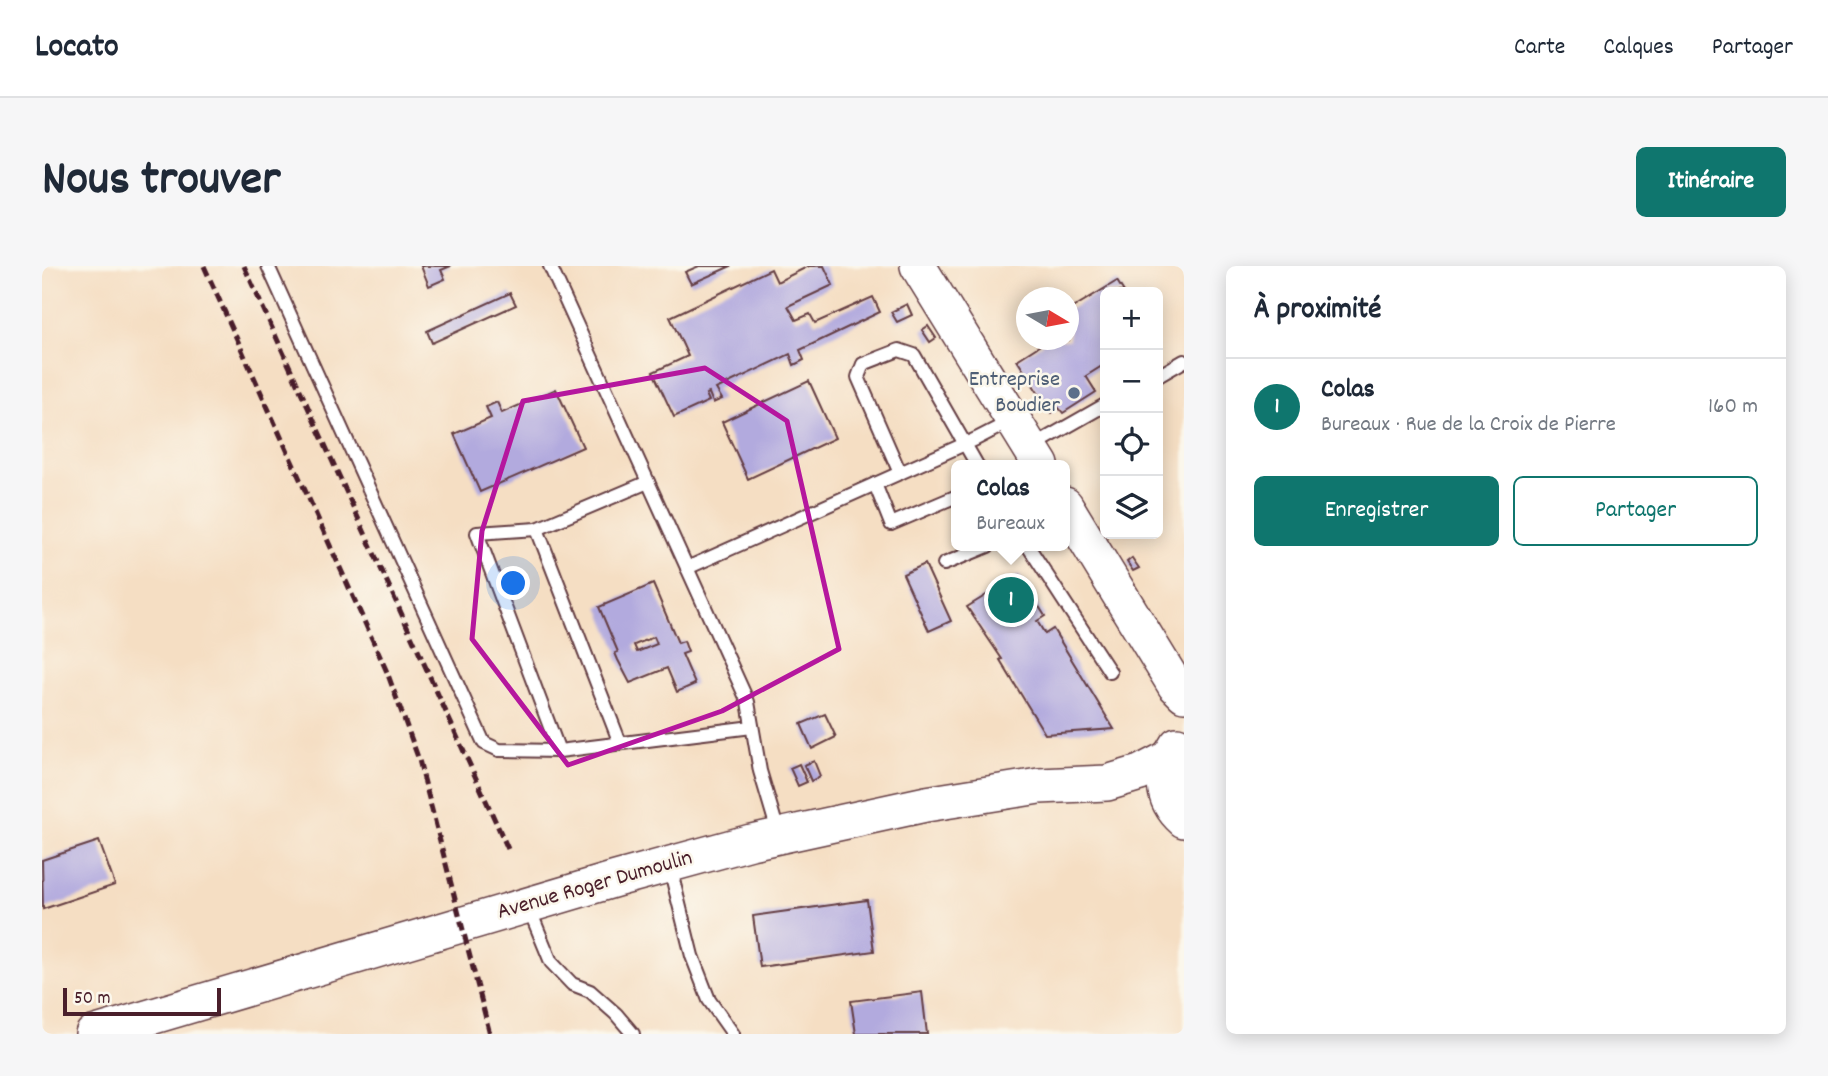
<!DOCTYPE html>
<html lang="fr">
<head>
<meta charset="utf-8">
<style>
	:root { --surface:#fff; --page:#f6f6f7; --text:#1f2937; --muted:#747a83; --line:#e0e1e3; --accent:#0f766e }
	body { margin:0; font-family:Dekko,sans-serif; background:var(--page); color:var(--text) }
	.controls { position:absolute; right:21px; top:21px; display:grid; overflow:hidden; border-radius:10px; box-shadow:0 4px 18px #0003 }
	.controls button { width:63px; height:63px; display:grid; place-items:center; padding:0; border:0; border-bottom:2px solid var(--line); background:var(--surface); color:var(--text); font:35px sans-serif }
	.compass { position:absolute; left:974px; top:21px; width:63px; height:63px; border-radius:50%; background:var(--surface); box-shadow:0 4px 18px #0003; rotate:100deg }
	.scale { position:absolute; left:21px; bottom:18px; width:158px; box-sizing:border-box; padding-left:7px; border:4px solid #4a1f2b; border-top:0; font-size:19px; line-height:24px; white-space:nowrap; color:#4a1f2b; -webkit-text-stroke:5px #fbf7ec; paint-order:stroke }
	.you { position:absolute; left:472px; top:318px; width:24px; height:24px; margin:-18px; border:5px solid #fff; border-radius:50%; background:#1a73e8; box-shadow:0 0 0 10px #1a73e833 }
	.badge { display:grid; place-items:center; width:46px; height:46px; border-radius:50%; background:var(--accent); color:#fff; font-size:23px; font-weight:700 }
	.pin { position:absolute; translate:-50% -50%; border:4px solid #fff; box-shadow:0 2px 7px #0006 }
	.popup { position:absolute; left:909px; top:194px; width:119px; height:91px; box-sizing:border-box; display:grid; place-content:center; border-radius:10px; background:var(--surface); filter:drop-shadow(0 2px 5px #0005); font-size:23px; white-space:nowrap; color:var(--muted) }
	.popup b { font-size:26px; color:var(--text) }
	.popup::after { content:''; position:absolute; left:50%; top:100%; margin-left:-14px; border:14px solid transparent; border-top-color:var(--surface) }
	.list { margin:0; padding:0; list-style:none }
	h2 { display:flex; justify-content:space-between; align-items:center; height:91px; margin:0; padding:0 28px; font-size:30px }
	h2 small { font-size:23px; font-weight:400; color:var(--muted) }
	.list li { display:grid; grid-template-columns:46px 1fr auto; gap:21px; align-items:center; box-sizing:border-box; height:98px; padding:0 28px; border-top:2px solid var(--line) }
	.list b { display:block; font-size:26px; white-space:nowrap }
	.list p { margin:0; font-size:23px; white-space:nowrap; color:var(--muted) }
	.list em { font-size:23px; font-style:normal; color:var(--muted) }
	.actions { display:flex; gap:14px; padding:21px 28px }
	.actions a { flex:1; padding:16px 0; border:2px solid var(--accent); border-radius:10px; text-align:center; font-size:24px; color:var(--accent) }
	.actions .main { background:var(--accent); color:#fff }
	.icon { flex:none; width:38px; height:38px; fill:none; stroke:currentColor; stroke-width:2; stroke-linecap:round; stroke-linejoin:round }
	.map { position:relative; flex:none; width:1142px; height:768px; overflow:hidden; border-radius:10px }
	header { display:flex; align-items:center; gap:42px; box-sizing:border-box; height:98px; padding:0 35px; background:var(--surface); border-bottom:2px solid var(--line) }
	header strong { font-size:33px }
	nav { display:flex; gap:38px; margin-inline-start:auto; font-size:24px }
	.intro { display:flex; align-items:center; justify-content:space-between; box-sizing:border-box; height:168px; padding:0 42px }
	h1 { margin:0; font-size:49px }
	.button { padding:18px 32px; border-radius:10px; background:var(--accent); color:#fff; font-size:24px; font-weight:700 }
	main { display:flex; gap:42px; padding:0 42px }
	aside { flex:1; background:var(--surface); border-radius:10px; box-shadow:0 4px 18px #0003 }
	.map>svg:first-child { display:block }
	.building { fill:#b2aade; fill-rule:evenodd }
	.lines { fill:none; stroke-linecap:round; stroke-linejoin:round }
	.lane-casing { stroke:#643c42; stroke-width:16 }
	.secondary-casing { stroke:#643c42; stroke-width:38 }
	.lane { stroke:#fff; stroke-width:12 }
	.secondary { stroke:#fff; stroke-width:35 }
	.rail { stroke:#4a1f2b; stroke-width:5; stroke-dasharray:10 5; stroke-linecap:butt }
	.marked { fill:none; stroke:#b5179e; stroke-width:5; stroke-linejoin:round }
	.service-dot { fill:#5c6f8a; stroke:#fbf7ec; stroke-width:2.5 }
	.labels { text-anchor:middle; dominant-baseline:central; stroke-width:5; stroke-linejoin:round; paint-order:stroke }
	.service-label { font-size:23px; fill:#4e5e75; stroke:#fbf7ec; text-anchor:end }
	.street-label { font-size:23px; fill:#4a1f2b; stroke:#fbf7ec }
</style>
</head>
<body>
<header>
<strong>Locato</strong>
<nav><a>Carte</a><a>Calques</a><a>Partager</a></nav>
</header>
<div class="intro"><h1>Nous trouver</h1><a class="button">Itinéraire</a></div>
<main>
<div class="map">
<svg width="1142" height="768" viewBox="0 0 1142 768">
	<rect width="100%" height="100%" fill="#fbf7ec"/>
	<filter id="ink" filterUnits="userSpaceOnUse"><feTurbulence type="fractalNoise" baseFrequency=".0143" numOctaves="2"/><feDisplacementMap in="SourceGraphic" scale="14" xChannelSelector="R" yChannelSelector="G"/><feConvolveMatrix kernelMatrix="1 2 1 2 8 2 1 2 1" color-interpolation-filters="sRGB"/></filter>
	<filter id="wash" filterUnits="userSpaceOnUse"><feTurbulence type="fractalNoise" baseFrequency=".00686" numOctaves="4" result="noise"/><feDisplacementMap in="SourceGraphic" scale="28" xChannelSelector="R" yChannelSelector="G"/><feGaussianBlur stdDeviation="1.57" result="paint"/><feColorMatrix in="noise" values="0 0 0 0 0 0 0 0 0 0 0 0 0 0 0 0 0 1.4 0 .05"/><feComposite in="paint" operator="in"/></filter>
	<g filter="url(#wash)">
		<rect width="100%" height="100%" fill="#f5dec3"/>
		<g id="blocks">
			<!-- building -->
			<g class="building">
				<polygon points="379,0 409,0 399,4 403,13 387,20"/>
				<polygon points="657,0 689,0 649,18 643,6"/>
				<polygon points="767,0 782,0 791,19 746,40 754,54 768,48 773,57 831,31 838,46 758,84 762,94 752,99 748,88 674,123 680,133 671,137 667,127 664,128 667,135 632,151 611,106 646,90 628,51 729,3 735,16"/>
				<polygon points="1075,15 1082,26 1063,26 1063,98 1044,110 1054,126 1021,147 1017,142 1009,147 975,94 1000,78 998,74 1027,74 1027,44"/>
				<polygon points="468,27 474,39 390,77 385,65"/>
				<polygon points="865,38 870,49 855,56 849,46"/>
				<polygon points="886,60 894,72 888,76 880,64"/>
				<polygon points="767,115 793,172 706,213 680,156"/>
				<polygon points="514,123 541,181 438,226 412,168 449,152 444,141 455,136 460,147"/>
				<polygon points="1090,292 1097,302 1091,305 1085,296"/>
				<polygon points="883,298 909,355 887,365 861,308"/>
				<polygon points="977,309 1003,350 995,355 1003,368 1011,363 1072,463 1003,468 1000,463 958,394 960,393 925,341"/>
				<path d="M611,318l25,59 6,-2 4,11 -6,2 13,30 -18,8 -10,-24 -37,15 -12,-23 -3,-7 3,-1 -19,-45zM612,371l3,7 -20,8 -3,-7z"/>
				<polygon points="783,448 794,471 770,483 759,458"/>
				<polygon points="772,495 778,510 769,515 762,499"/>
				<polygon points="757,498 765,516 756,520 748,502"/>
				<polygon points="57,575 73,619 1,643 0,594"/>
				<polygon points="825,634 832,685 718,701 711,650"/>
				<polygon points="880,726 885,768 814,768 809,735"/>
			</g>
		</g>
	</g>
	<g filter="url(#ink)">
		<use href="#blocks" fill-opacity="0" stroke="#643c42" stroke-width="2"/>
		<g class="lines">
			<defs>
				<g id="lane">
					<polyline points="226,0 442,477 457,484 517,485"/>
					<polyline points="508,0 706,436 718,505 737,569"/>
					<polyline points="1116,110 1142,95"/>
					<polyline points="991,180 1063,139"/>
					<polyline points="858,207 816,111 821,98 857,84 872,89 935,199"/>
					<polyline points="606,216 495,263 435,267 517,485 710,461"/>
					<polyline points="833,218 849,258 915,230"/>
					<polyline points="495,263 578,477"/>
					<polyline points="986,280 1068,406"/>
					<polyline points="902,298 946,280"/>
					<polyline points="645,302 934,173 971,154"/>
					<polyline points="628,602 650,690 667,734 691,768"/>
					<polyline points="486,640 509,696 530,718 548,725 574,748 591,768"/>
				</g>
				<g id="secondary">
					<polyline points="876,0 999,199"/>
					<polyline points="1023,239 1133,419 1142,428"/>
					<path d="M1135,479c-17,25 -17,54 7,75"/>
					<polyline points="51,768 574,613 709,576 884,538 997,520 1065,517 1098,507 1127,492"/>
				</g>
			</defs>
			<!-- lane casing -->
			<use href="#lane" class="lane-casing"/>
			<!-- secondary casing -->
			<use href="#secondary" class="secondary-casing"/>
			<!-- lane -->
			<use href="#lane" class="lane"/>
			<!-- secondary -->
			<use href="#secondary" class="secondary"/>
			<!-- rail -->
			<g class="rail">
				<polyline points="162,0 345,406 377,494 448,768"/>
				<polyline points="202,0 466,583"/>
			</g>
		</g>
	</g>
	<!-- marked area -->
	<path class="marked" d="M663,102l82,53 52,228 -117,62 -154,54 -96,-126 10,-108 41,-130z"/>
	<!-- markers -->
	<circle class="service-dot" cx="1032" cy="127" r="7"/>
	<g class="labels">
		<!-- service labels -->
		<g class="service-label">
			<text x="1018" y="114">Entreprise<tspan x="1018" dy="26">Boudier</tspan></text>
		</g>
		<!-- street labels -->
		<g class="street-label">
			<text transform="translate(553 620) rotate(-16)">Avenue Roger Dumoulin</text>
		</g>
	</g>
</svg>
<div class="controls">
<button>+</button>
<button>−</button>
<button><svg class="icon" aria-label="locate" viewBox="0 0 24 24"><circle cx="12" cy="12" r="6"/><path d="M12 2v4M12 18v4M2 12h4M18 12h4"/></svg></button>
<button><svg class="icon" aria-label="layers" viewBox="0 0 24 24"><path d="M12 4l9 5-9 5-9-5zM3 14l9 5 9-5"/></svg></button>
</div>
<svg class="compass" viewBox="-18 -18 36 36"><path d="M0-13l5 13h-10z" fill="#e53935"/><path d="M0 13l5-13h-10z" fill="#747a83"/></svg>
<div class="scale">50 m</div>
<div class="you"></div>
<div class="pin badge" style="left:969px;top:334px">1</div>
<div class="popup"><b>Colas</b>Bureaux</div>
</div>
<aside>
<h2>À proximité<small></small></h2>
<ul class="list">
<li><span class="badge">1</span><div><b>Colas</b><p>Bureaux · Rue de la Croix de Pierre</p></div><em>160 m</em></li>
</ul>
<div class="actions"><a class="main">Enregistrer</a><a>Partager</a></div>
</aside>
</main>
</body>
</html>
